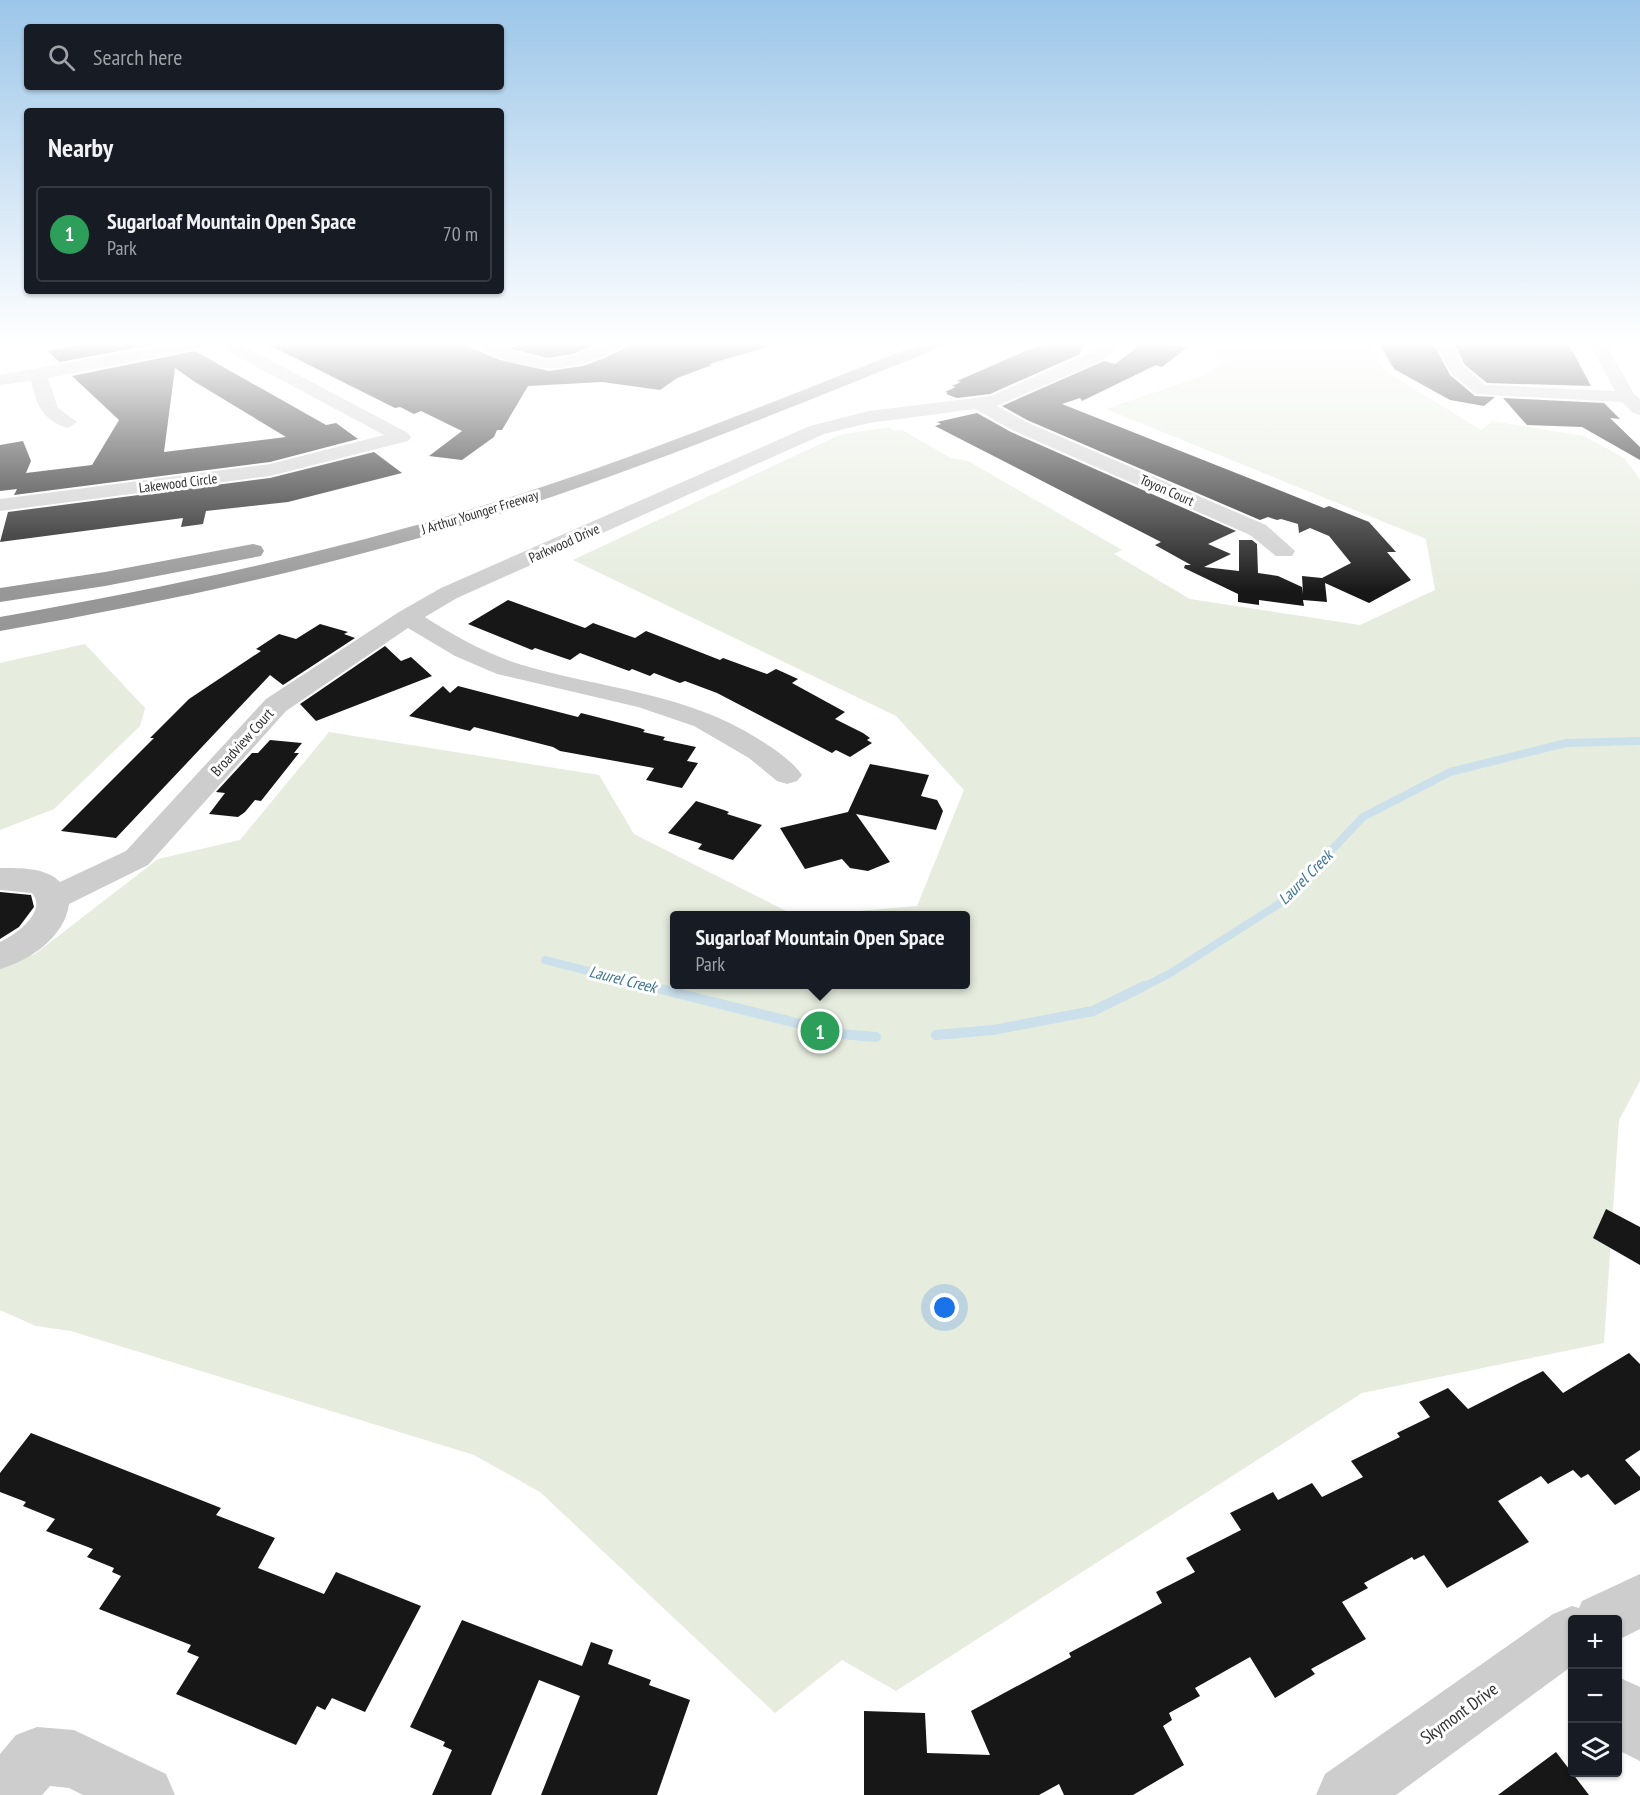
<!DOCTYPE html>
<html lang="en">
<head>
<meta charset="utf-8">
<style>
	:root { --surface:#171b24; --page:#242831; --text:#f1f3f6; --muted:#9ea1a6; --line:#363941; --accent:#1a73e8 }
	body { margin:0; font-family:"PT Sans Narrow",sans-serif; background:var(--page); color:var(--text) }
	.controls { position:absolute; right:18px; bottom:18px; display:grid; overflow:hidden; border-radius:6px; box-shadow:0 2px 4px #0004 }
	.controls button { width:54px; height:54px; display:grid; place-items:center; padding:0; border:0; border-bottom:2px solid var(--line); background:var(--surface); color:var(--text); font:30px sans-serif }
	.you { position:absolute; left:945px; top:1308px; width:21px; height:21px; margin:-15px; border:4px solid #fff; border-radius:50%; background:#1a73e8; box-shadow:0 0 0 9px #1a73e833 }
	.badge { display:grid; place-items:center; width:39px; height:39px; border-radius:50%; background:var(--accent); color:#fff; font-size:20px; font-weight:700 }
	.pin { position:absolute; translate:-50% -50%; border:3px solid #fff; box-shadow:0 2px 6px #0006 }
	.popup { position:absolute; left:670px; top:911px; width:300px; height:78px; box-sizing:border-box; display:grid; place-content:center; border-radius:6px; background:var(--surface); filter:drop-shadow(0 2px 4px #0005); font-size:20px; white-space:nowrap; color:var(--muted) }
	.popup b { font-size:22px; color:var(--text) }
	.popup::after { content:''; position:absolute; left:50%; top:100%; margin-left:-12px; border:12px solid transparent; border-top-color:var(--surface) }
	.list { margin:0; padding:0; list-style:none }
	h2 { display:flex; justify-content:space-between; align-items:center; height:78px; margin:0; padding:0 24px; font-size:26px }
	h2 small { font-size:20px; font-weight:400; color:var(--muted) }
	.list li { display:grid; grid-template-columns:39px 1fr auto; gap:18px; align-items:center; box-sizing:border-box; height:96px; margin:0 12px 12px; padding:0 12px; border:2px solid var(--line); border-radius:6px }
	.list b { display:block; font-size:22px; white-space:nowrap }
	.list p { margin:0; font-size:20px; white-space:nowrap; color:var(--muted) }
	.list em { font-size:20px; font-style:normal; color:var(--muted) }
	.icon { flex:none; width:33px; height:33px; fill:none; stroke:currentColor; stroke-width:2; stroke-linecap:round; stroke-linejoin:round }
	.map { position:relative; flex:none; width:1640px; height:1795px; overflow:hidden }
	.search { position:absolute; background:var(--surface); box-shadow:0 2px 4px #0004; left:24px; top:24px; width:480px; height:66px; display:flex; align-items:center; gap:15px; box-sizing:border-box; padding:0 21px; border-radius:6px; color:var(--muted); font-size:22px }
	.panel { position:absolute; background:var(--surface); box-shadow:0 2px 4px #0004; left:24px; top:108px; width:480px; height:186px; border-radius:6px }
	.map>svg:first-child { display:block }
	.green { fill:#e6ecde }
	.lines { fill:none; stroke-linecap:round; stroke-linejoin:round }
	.stream-far1 { stroke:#cbe0eb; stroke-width:8 }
	.stream { stroke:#cbe0eb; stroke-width:10 }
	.building { fill:#171717; fill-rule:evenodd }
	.minor { fill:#cdcdcd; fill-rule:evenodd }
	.highway { fill:#979797; fill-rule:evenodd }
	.labels { text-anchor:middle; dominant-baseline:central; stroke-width:6; stroke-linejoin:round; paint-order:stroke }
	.far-street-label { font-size:14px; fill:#303030; stroke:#fff }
	.street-label { font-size:15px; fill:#303030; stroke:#fff }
	.water-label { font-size:16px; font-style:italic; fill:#3f7590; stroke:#fff }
	.near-street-label { font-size:18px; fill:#303030; stroke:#fff }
</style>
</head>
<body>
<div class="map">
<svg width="1640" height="1795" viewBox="0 0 1640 1795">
	<rect width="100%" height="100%" fill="#fff"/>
	<!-- green -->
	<g class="green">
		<polygon points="1203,341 1371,341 1384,370 1481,430 1492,421 1584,436 1624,458 1640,479 1640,1081 1619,1120 1604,1343 1362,1393 896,1691 842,1660 775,1713 540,1492 474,1455 71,1331 36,1326 0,1310 0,963 35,954 158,859 240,840 329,732 599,775 634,834 794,915 674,916 674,984 966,984 966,916 810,915 917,906 964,790 896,716 573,560 839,435 889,427 895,431 902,430 951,458 968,461 1122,550 1114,554 1190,599 1360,625 1435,590 1426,539 1106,409 1205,375 1225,362"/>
		<polygon points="85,644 145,708 140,726 54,809 0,830 0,663"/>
	</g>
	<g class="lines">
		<!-- stream-far1 -->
		<g class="stream-far1">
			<polyline points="545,960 655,988"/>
			<polyline points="1141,988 1169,974 1282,902 1363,817 1450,772 1566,743 1640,741"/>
		</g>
		<!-- stream -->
		<g class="stream">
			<polyline points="649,986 840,1034 876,1037"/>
			<polyline points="936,1035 993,1030 1093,1011 1144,986"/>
		</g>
	</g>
	<!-- building -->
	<g class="building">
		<polygon points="100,341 174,341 59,362 48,351"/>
		<polygon points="261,341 463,341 466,346 500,360 549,371 583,366 602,359 621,350 631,341 766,341 767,347 709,364 712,365 677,378 660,390 602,382 528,386 502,430 497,430 494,437 462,460 429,456 462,431 421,411 414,414 400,407 395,408"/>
		<polygon points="530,341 602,341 573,354 547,358 509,348"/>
		<polygon points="1050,341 1085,341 1080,354 990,394 957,398 946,394 948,393 945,392 956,387 952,386 961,382 957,381 1028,350 1048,344"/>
		<polygon points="1135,341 1168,341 1168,345 1188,347 1162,367 1156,365 1082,401 1080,398 1062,404 1324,508 1329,506 1369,522 1396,552 1387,552 1411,580 1369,603 1325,583 1327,602 1303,600 1304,606 1259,600 1259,605 1238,602 1238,594 1184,568 1185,565 1191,565 1155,545 1161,542 935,426 941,424 937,422 977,413 1011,432 1236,531 1208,544 1231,554 1204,567 1239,571 1239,540 1252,540 1257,544 1258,573 1278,576 1302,587 1303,594 1302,576 1322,578 1351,563 1329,536 1310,528 1299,533 1298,524 1281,519 1277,520 1268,517 1260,520 1027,420 1002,406 1104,361 1115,364 1135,349"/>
		<polygon points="1378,341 1432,341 1450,375 1475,396 1495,397 1484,406 1450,400 1394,369"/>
		<polygon points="1453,341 1567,341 1591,386 1487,383 1465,365"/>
		<path d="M195,351l131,74 10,-2 22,16 -88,23 -256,33 3,-6 -17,2v-46l23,-4 8,20 -5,12 66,-8 27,-45 -47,-44zM175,368l20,14 91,55 -122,15z"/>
		<polygon points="1503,398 1604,403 1620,419 1610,418 1640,447 1640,460 1582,427 1527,425"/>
		<polygon points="374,452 402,473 288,502 206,511 203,524 181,527 183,518 0,542 8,512 270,478"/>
		<polygon points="508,600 585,628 593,623 635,638 646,631 720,660 723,658 767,674 776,669 798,679 792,683 845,712 835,719 863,733 870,738 867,740 872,743 850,757 836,750 832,753 717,693 685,681 680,683 654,673 650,676 632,669 629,671 580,653 570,660 535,648 532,650 468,624"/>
		<polygon points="320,624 348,632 344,634 355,638 283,685 270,675 116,838 61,831 154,738 150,738 189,699 261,651 256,649 279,634 296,639"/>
		<polygon points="385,646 401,661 411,657 432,676 316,721 300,704"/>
		<polygon points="443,686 450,693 458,686 578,717 581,713 640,728 645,730 643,732 665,737 663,740 696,747 687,761 698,763 682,788 646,780 654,768 560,751 553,747 474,727 470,731 409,716"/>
		<polygon points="270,740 302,743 294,753 299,753 261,801 255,800 245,812 238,817 209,814 225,793 216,792 252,753 258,753"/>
		<polygon points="870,764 929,775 921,796 937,800 943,811 936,830 856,814 890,862 868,871 850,868 842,859 805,869 780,828 848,812"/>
		<polygon points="696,801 724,810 729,812 727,814 762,825 733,860 698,849 702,844 668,833"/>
		<polygon points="0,892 31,895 34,907 19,927 0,939"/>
		<polygon points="1606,1209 1640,1227 1640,1265 1593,1238"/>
		<polygon points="1629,1353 1640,1364 1640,1450 1625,1460 1640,1477 1640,1490 1615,1505 1588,1474 1581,1478 1573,1470 1548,1484 1541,1476 1498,1501 1529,1542 1447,1588 1424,1555 1414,1560 1412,1557 1364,1583 1368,1588 1342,1602 1366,1639 1311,1669 1315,1674 1275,1698 1250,1657 1195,1688 1200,1696 1169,1713 1172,1720 1163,1726 1184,1765 1133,1795 1064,1795 1059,1784 1039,1795 864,1795 864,1711 925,1713 927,1753 990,1755 971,1711 1071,1657 1069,1653 1162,1603 1156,1592 1195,1572 1186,1558 1241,1530 1230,1513 1273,1492 1278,1500 1312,1483 1322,1497 1363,1477 1351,1461 1400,1437 1397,1433 1430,1417 1419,1402 1448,1388 1468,1409 1543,1371 1563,1393"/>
		<polygon points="31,1433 221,1508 216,1515 275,1538 258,1568 324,1594 336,1572 421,1606 365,1712 332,1698 325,1710 317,1706 296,1745 176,1694 199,1657 187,1652 191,1645 99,1609 121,1576 112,1572 114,1568 87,1557 93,1549 46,1531 55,1519 23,1506 26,1502 0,1492 0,1473"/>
		<polygon points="462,1620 582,1666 591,1642 613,1650 608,1664 651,1680 649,1685 690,1700 657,1795 541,1795 580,1696 539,1680 491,1795 432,1795 452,1750 443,1746 445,1742 410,1727"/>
		<polygon points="1556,1752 1589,1795 1498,1795"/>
	</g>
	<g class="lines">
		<!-- minor -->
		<g class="minor">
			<path d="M187,341h47l174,92 3,4 -3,4 -138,35 -270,35v-12l270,-35 114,-29 -168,-90 -168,33 10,30 19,14 -9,6c-25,-7 -32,-24 -37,-47l-31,4v-10z"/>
			<path d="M465,341h22l34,14 26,5 27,-4 34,-15h21c-6,8 -19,12 -28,16 -52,22 -85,9 -134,-13z"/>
			<path d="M1102,341h16l-5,11 -12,9 -104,45 29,16 240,103 29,26 -3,5h-16l-26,-21 -238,-105 -37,-21 -106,14 -45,11 -367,164 -32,19c29,19 60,36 94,47 82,25 167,28 241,76 15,9 32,21 42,35l-5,6 -10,3 -10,-3 -28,-23 -55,-32 -56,-19 -141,-33 -42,-18 -47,-28 -122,83 -138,154 -79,39c-4,33 -40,57 -69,65v-27c15,-7 48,-30 32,-49l-32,-3v-22c18,0 46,-1 60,14l66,-31 140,-152 133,-87 42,-24 369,-162 59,-15 122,-15 98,-43z"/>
			<polygon points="1434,341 1450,341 1463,366 1486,385 1615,391 1588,341 1604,341 1634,394 1640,399 1640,415 1633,413 1622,402 1476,394 1451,373"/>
			<polygon points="1640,1574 1640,1629 1618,1640 1618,1620 1572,1620 1572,1666 1396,1795 1316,1795 1325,1774 1553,1614 1572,1606 1579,1608 1582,1601"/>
			<polygon points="1618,1677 1640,1687 1640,1761 1618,1750"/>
			<polygon points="37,1727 74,1730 166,1774 175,1795 83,1795 69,1788 50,1786 42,1795 0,1795 0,1754 16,1735"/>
		</g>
		<!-- highway -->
		<g class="highway">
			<path d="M928,341h23l-2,3c-141,56 -281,115 -425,162 -171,56 -347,94 -524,125v-14c172,-30 342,-67 508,-119 142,-45 281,-103 420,-157z"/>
			<polygon points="253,544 261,546 264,551 261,556 105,586 0,602 0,588 105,572"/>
		</g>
	</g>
	<!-- sky -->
	<linearGradient id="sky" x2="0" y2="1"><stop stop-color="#9cc6e9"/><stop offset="0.58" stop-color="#fff"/><stop offset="1" stop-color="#fff" stop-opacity="0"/></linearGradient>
	<rect width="1640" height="592" fill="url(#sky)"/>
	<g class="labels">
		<!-- far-street labels -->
		<g class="far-street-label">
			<text transform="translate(178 483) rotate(-7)">Lakewood Circle</text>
			<text transform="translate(1167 490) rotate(24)">Toyon Court</text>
			<text transform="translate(480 512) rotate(-17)">J Arthur Younger Freeway</text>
			<text transform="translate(564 543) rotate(-24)">Parkwood Drive</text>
		</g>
		<!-- street labels -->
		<g class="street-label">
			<text transform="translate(242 742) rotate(-48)">Broadview Court</text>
		</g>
		<!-- water labels -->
		<g class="water-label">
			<text transform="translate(1305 877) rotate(-45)">Laurel Creek</text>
			<text transform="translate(623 979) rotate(14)">Laurel Creek</text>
		</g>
		<!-- near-street labels -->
		<g class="near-street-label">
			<text transform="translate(1459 1713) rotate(-36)">Skymont Drive</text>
		</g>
	</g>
</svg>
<div class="controls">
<button>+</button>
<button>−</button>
<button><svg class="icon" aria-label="layers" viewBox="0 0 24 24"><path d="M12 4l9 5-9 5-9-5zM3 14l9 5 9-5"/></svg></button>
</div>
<div class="you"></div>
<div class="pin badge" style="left:820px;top:1031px;background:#2e9e5b">1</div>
<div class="popup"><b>Sugarloaf Mountain Open Space</b>Park</div>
<div class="search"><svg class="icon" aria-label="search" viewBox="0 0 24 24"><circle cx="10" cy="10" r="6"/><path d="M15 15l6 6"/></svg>Search here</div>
<section class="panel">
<h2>Nearby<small></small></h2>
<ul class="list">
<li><span class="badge" style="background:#2e9e5b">1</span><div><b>Sugarloaf Mountain Open Space</b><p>Park</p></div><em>70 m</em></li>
</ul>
</section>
</div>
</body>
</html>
